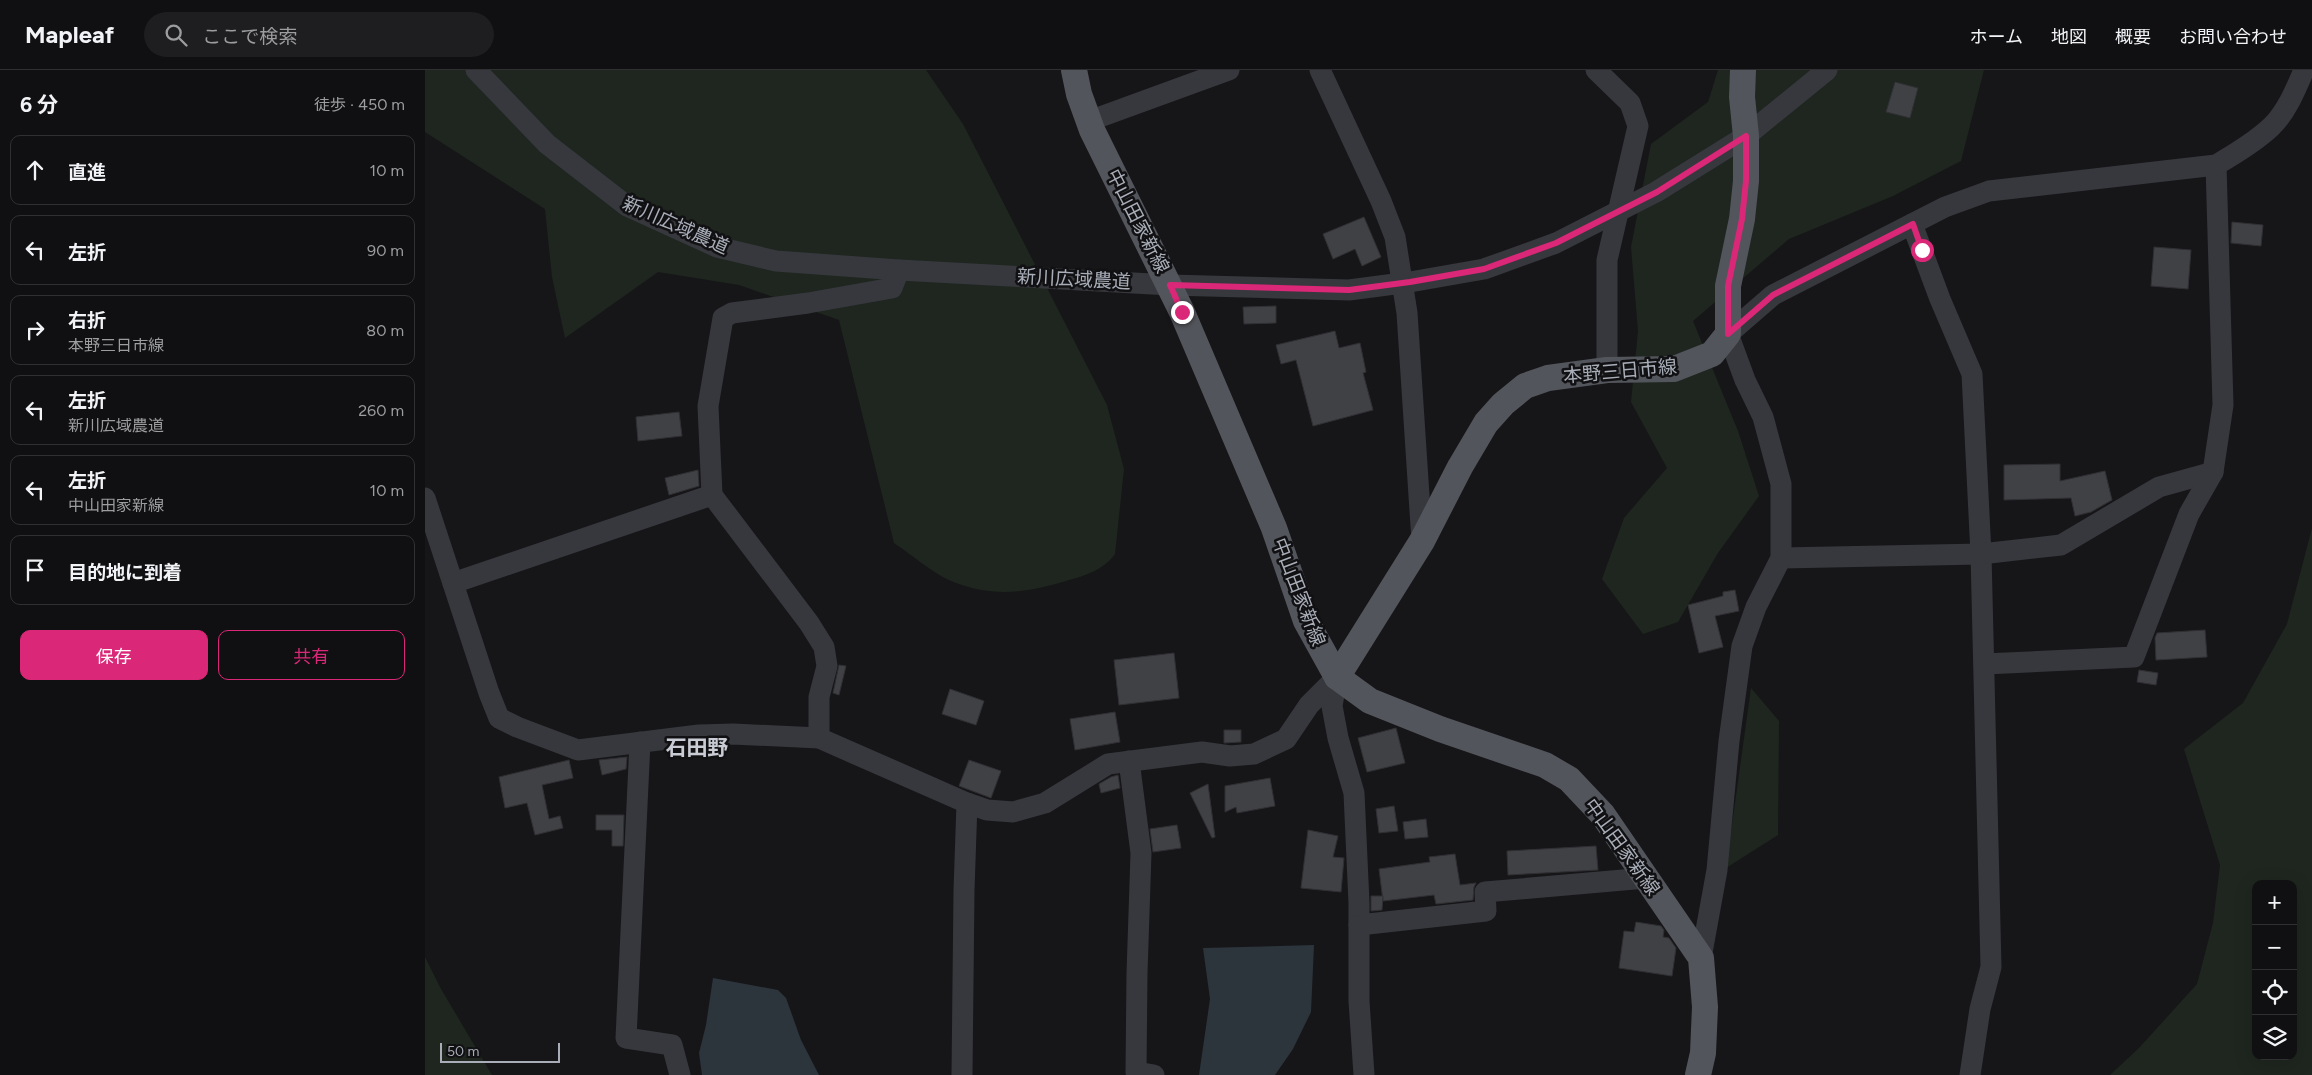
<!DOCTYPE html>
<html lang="ja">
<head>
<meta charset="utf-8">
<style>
	:root { --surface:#101012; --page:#1e1e20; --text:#f1f3f6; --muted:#9c9d9f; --line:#303032; --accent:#db2777 }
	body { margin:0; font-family:Figtree,"Noto Sans JP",sans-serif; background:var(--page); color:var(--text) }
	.controls { position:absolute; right:15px; bottom:15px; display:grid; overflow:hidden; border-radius:10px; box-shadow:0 5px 20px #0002 }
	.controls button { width:45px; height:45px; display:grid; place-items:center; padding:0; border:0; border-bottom:1px solid var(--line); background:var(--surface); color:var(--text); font:25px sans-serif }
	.scale { position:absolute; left:15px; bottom:12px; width:120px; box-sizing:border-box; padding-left:5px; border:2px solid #a8adb8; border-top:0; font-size:14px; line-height:18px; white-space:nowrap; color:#a8adb8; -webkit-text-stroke:4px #111113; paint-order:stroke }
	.stop { position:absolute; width:15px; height:15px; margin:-11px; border:4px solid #db2777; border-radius:50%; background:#fff }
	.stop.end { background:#db2777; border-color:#fff; box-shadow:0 1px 5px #0008 }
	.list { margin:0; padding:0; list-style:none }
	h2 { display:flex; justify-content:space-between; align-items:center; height:65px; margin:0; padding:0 20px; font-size:21px }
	h2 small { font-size:16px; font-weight:400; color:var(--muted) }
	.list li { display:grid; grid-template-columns:32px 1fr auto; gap:15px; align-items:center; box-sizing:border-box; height:70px; margin:0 10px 10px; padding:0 10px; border:1px solid var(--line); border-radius:10px }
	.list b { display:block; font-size:19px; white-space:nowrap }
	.list p { margin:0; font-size:16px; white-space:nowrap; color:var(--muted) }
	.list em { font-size:16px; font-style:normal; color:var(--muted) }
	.actions { display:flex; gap:10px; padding:15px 20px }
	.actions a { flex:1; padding:11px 0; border:1px solid var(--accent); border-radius:10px; text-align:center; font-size:18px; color:var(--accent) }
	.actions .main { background:var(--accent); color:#fff }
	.icon { flex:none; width:28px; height:28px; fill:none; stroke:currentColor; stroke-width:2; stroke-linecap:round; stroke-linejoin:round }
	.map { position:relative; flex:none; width:1887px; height:1005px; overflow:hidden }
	header { display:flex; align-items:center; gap:30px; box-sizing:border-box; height:70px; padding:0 25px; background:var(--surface); border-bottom:1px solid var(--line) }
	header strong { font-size:24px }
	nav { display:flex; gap:28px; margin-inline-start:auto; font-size:18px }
	.search { width:350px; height:45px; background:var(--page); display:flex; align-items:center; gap:12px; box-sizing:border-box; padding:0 18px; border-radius:28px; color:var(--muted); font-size:19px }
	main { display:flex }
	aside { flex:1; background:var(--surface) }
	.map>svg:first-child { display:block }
	.green { fill:#1e261f; fill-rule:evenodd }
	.water { fill:#2c353c }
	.building { fill:#404145; stroke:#303034 }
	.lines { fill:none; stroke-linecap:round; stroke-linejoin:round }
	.minor { stroke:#37383d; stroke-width:21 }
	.major { stroke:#53555c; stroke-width:26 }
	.route { stroke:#db2777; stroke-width:6 }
	.labels { text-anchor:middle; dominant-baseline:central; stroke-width:5; stroke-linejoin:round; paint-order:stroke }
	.street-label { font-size:19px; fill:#a8adb8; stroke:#111113 }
	.quarter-label { font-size:21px; font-weight:bold; fill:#c9ccd4; stroke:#111113 }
</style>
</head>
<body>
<header>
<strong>Mapleaf</strong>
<div class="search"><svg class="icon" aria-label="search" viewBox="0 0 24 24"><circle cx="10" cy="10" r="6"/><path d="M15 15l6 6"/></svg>ここで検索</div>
<nav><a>ホーム</a><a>地図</a><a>概要</a><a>お問い合わせ</a></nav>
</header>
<main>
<aside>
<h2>6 分<small>徒歩 · 450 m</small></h2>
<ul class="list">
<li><svg class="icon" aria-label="ahead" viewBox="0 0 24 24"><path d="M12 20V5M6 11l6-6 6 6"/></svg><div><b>直進</b></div><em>10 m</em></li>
<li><svg class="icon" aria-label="left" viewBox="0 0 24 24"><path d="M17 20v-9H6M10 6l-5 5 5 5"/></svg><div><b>左折</b></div><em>90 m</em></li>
<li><svg class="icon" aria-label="right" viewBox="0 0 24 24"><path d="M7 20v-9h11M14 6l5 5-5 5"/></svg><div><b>右折</b><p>本野三日市線</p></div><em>80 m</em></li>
<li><svg class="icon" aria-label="left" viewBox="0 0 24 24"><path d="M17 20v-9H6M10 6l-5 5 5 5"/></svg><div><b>左折</b><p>新川広域農道</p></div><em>260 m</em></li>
<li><svg class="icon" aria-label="left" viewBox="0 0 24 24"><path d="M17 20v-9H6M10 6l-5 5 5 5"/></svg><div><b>左折</b><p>中山田家新線</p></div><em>10 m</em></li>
<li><svg class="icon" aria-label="arrive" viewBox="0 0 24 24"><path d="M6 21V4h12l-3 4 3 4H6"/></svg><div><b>目的地に到着</b></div></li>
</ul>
<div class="actions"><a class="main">保存</a><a>共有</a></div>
</aside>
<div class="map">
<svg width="1887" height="1005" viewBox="0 0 1887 1005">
	<rect width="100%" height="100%" fill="#161618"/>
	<!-- green -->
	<g class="green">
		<path d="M0,0h501l37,54 144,281 17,64 -9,85c-11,16 -31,22 -49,27 -42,12 -72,17 -115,0 -19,-8 -40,-27 -57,-38l-55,-223 -100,-35 -81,-13 -93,66 -13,-61 -7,-68 -120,-77z"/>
		<polygon points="1293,0 1559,0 1536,91 1468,126 1364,169 1268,251 1313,361 1334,426 1293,483 1253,552 1218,564 1177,509 1199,448 1242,398 1206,332 1213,261 1206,177 1226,74 1283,32"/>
		<path d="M1887,458v547h-202l29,-27 58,-64 16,-61 7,-58 -36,-116 59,-46 44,-79zM1831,814h37v172h-37z"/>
		<polygon points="1326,618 1354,651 1353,765 1301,798"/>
		<polygon points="0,887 16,919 67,1005 0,1005"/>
	</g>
	<!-- water -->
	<g class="water">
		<polygon points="889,875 886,942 868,979 850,1005 774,1005 785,929 778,878"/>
		<polygon points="288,908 353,920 361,928 376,970 394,1005 277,1005 274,983 281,955"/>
	</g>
	<!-- building -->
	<g class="building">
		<polygon points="1470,12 1493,18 1485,48 1461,42"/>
		<polygon points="939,147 956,187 937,196 930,179 908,189 898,164"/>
		<polygon points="1807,152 1838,155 1836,176 1806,173"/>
		<polygon points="1729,177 1766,180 1763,219 1726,216"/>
		<polygon points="851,236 851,253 819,254 818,237"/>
		<polygon points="910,261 914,278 935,273 941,302 938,303 948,340 888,356 871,290 856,294 851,275"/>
		<polygon points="254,342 257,366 213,371 211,347"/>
		<polygon points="1635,394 1635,411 1680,401 1687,430 1666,442 1650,446 1646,428 1579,430 1579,395"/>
		<polygon points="273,400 274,416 244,425 240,408"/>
		<polygon points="1310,520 1314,541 1290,546 1298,577 1274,583 1263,535 1298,526 1298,522"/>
		<polygon points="1780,560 1782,587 1731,590 1730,568 1732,563"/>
		<polygon points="749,583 754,628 694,635 689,590"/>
		<polygon points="414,595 421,596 414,625 408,623"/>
		<polygon points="1714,600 1733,603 1731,615 1712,612"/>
		<polygon points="525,619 559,631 551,655 517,644"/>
		<polygon points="690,642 695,672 650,680 645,649"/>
		<polygon points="971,658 980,693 942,702 933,668"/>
		<polygon points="799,660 816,660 816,672 799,673"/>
		<polygon points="202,687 201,699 177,705 174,690"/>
		<polygon points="144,690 148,708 117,715 124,749 135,746 138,758 110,765 102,733 80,738 74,707"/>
		<polygon points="544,690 576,701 566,728 534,716"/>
		<polygon points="693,705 695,718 676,723 674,714 686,707"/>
		<polygon points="845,708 850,736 812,743 811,737 800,742 800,716"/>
		<polygon points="783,714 790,767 787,768 765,723"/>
		<polygon points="969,736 973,761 954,763 951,739"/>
		<polygon points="171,745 199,745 198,776 187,776 187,760 171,760"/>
		<polygon points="1001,749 1003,767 980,769 978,752"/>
		<polygon points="752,755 756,778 728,782 725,759"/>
		<polygon points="883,760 913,766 908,787 919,788 916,822 876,818"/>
		<polygon points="1171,776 1173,800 1083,805 1082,781"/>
		<polygon points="1030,784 1035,815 1051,813 1049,817 1048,830 1011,834 1009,825 958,831 954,799 1005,792 1004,787"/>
		<polygon points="946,826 958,826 957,840 946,841"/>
		<polygon points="1211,852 1236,856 1239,860 1238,867 1244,868 1251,878 1247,906 1194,898 1199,861 1209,862"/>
	</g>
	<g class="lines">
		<!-- minor -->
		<g class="minor">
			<polyline points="51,0 122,74 202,136 292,177 351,191 474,200 745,215 924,220 985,212 1059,199 1131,173 1231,122 1321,66 1402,0"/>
			<polyline points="895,0 956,131 970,167 982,243 997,471"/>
			<polyline points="1171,0 1205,33 1213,56 1182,190 1182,300"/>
			<polyline points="664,51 804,0"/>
			<polyline points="1487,154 1515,229 1547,304 1556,484 1566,897 1555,939 1545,1005"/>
			<polyline points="287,425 283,336 298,248 307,243 383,233 467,218 474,200"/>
			<polyline points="0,428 64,623 74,648 92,657 153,680 274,665 308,664 394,668 542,733 562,740 588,742 620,733 683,694 777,682 805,686 829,684 861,669 884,635 912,607"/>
			<polyline points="1356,488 1556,484 1636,475 1734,417 1788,402"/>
			<polyline points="28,513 287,425 384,553 399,577 402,596 394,627 394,668"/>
			<polyline points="1559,594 1709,587 1764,444 1788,402 1798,335 1791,95"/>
			<polyline points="912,607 907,636 913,668 929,723 934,833 934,931 939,1005"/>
			<polyline points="215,672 201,968 247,975 255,1005"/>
			<polyline points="704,691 716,783 712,903 711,1002 729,1005"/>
			<polyline points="934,855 1061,841 1060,822 1221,808"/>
			<path d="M1276,888l16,-88 12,-129 13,-95 14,-39 25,-49v-74l-18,-67 -18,-37 -17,-46 45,-39 172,-88 44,-16 227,-26c19,-11 39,-23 55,-38 15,-14 25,-38 33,-57"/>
			<polyline points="537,1005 539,820 542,733"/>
		</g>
		<!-- major -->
		<g class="major">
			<polyline points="649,0 654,24 667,60 757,242 849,458 881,551 912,607 945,631 1015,659 1120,695 1144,709 1178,745 1276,888 1280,937 1278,983 1273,1005"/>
			<polyline points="912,607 997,471 1035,397 1061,353 1078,334 1100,316 1123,308 1182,300 1249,299 1287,284 1303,264 1303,216 1317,149 1321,111 1321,66 1317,27 1318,0"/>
		</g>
	</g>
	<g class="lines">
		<!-- route -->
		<polyline class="route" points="757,242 745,215 924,220 985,212 1059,199 1131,173 1232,122 1321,66 1321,111 1317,149 1303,216 1303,264 1348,225 1488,154 1497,180"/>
	</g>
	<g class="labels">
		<!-- street labels -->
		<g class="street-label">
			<text transform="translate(713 151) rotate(63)">中山田家新線</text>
			<text transform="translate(251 155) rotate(24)">新川広域農道</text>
			<text transform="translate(649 209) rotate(3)">新川広域農道</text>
			<text transform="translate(1195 301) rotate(-5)">本野三日市線</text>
			<text transform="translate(874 522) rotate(69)">中山田家新線</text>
			<text transform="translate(1197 777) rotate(54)">中山田家新線</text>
		</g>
		<!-- quarter labels -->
		<g class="quarter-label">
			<text x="272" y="677">石田野</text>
		</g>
	</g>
</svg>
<div class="controls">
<button>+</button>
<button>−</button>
<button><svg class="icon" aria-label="locate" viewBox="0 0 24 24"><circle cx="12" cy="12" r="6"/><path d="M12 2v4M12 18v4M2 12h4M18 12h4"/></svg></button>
<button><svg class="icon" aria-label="layers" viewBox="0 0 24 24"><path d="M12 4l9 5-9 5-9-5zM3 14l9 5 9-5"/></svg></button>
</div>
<div class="scale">50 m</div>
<div class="stop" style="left:1497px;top:180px"></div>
<div class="stop end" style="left:757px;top:242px"></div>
</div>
</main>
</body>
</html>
